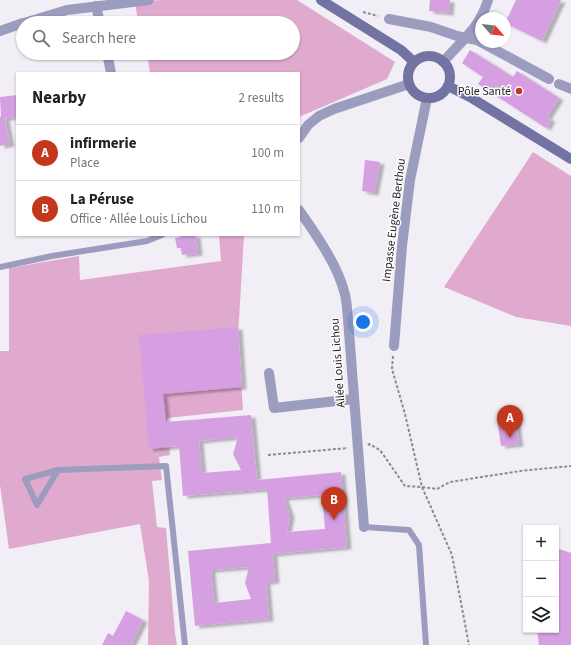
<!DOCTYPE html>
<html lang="en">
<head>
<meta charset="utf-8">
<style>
	:root { --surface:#fff; --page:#f6f6f6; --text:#202124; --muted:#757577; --line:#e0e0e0; --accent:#c3381d }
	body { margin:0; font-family:"Source Sans 3",sans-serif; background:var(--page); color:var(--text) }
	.controls { position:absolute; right:12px; bottom:12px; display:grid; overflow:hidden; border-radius:0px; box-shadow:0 1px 3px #0004 }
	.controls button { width:36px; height:36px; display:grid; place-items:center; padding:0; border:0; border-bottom:1px solid var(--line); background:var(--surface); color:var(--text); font:20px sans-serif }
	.compass { position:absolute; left:475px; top:12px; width:36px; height:36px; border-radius:50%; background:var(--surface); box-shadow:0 1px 3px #0004; rotate:117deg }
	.you { position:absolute; left:363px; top:322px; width:14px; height:14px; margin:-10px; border:3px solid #fff; border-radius:50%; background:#1a73e8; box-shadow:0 0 0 6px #1a73e833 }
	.badge { display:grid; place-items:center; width:26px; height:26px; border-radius:50%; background:var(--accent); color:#fff; font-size:13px; font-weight:700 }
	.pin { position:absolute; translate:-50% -33px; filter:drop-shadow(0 1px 2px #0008) }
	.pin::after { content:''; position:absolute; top:21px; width:14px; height:12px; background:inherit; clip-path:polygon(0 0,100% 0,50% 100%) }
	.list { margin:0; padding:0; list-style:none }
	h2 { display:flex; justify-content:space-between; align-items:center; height:52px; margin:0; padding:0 16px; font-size:17px }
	h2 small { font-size:13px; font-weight:400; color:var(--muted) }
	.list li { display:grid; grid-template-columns:26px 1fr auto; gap:12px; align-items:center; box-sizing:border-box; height:56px; padding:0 16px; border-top:1px solid var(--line) }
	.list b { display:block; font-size:15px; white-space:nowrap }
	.list p { margin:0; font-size:13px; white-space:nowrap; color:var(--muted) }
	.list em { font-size:13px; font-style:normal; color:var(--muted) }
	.icon { flex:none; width:22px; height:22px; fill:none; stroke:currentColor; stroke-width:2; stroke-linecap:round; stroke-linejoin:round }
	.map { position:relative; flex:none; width:571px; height:645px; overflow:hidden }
	.search { position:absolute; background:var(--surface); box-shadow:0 1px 3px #0004; left:16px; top:16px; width:284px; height:44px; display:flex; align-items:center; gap:10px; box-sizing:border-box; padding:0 14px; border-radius:22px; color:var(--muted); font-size:15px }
	.panel { position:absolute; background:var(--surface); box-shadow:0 1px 3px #0004; left:16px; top:72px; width:284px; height:164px; border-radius:0px }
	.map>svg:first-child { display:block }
	.green { fill:#e0aacf }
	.building { fill:#d59fe1; fill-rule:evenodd; filter:url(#shadow) }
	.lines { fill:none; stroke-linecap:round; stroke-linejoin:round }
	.path { stroke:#8d8b90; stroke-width:2; stroke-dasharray:3 2; stroke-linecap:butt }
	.service { stroke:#9b9cbe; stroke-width:6 }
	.minor { stroke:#9b9cbe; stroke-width:10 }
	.secondary { stroke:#7373a3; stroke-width:10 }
	.poi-dot { fill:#c3381d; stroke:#fdfdfe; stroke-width:1.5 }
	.labels { text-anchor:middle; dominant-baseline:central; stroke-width:3; stroke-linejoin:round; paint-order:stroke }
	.poi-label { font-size:12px; fill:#1f1e20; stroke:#fdfdfe; text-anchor:end }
	.street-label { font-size:12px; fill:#1f1e20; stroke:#fdfdfe }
</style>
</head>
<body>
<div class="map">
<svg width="571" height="645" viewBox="0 0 571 645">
	<defs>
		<filter id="shadow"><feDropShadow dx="4.5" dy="2.5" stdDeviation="1" flood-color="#0004"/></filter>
	</defs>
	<rect width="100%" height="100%" fill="#f1eef6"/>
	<!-- green -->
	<g class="green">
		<polygon points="161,0 297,0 395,62 387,79 299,117 299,73 150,73 147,53 293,53 293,23 141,23 137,15 135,2"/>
		<polygon points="533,152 571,176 571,326 516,317 444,287"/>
		<polygon points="219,235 244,235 238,337 243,410 167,418 170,455 159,457 162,480 152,481 157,527 166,528 175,633 177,645 148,645 149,581 140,524 9,549 0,485 0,351 9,351 9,268 79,256 80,280 221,261"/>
	</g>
	<!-- building -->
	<g class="building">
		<polygon points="430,0 450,0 449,13 429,11"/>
		<polygon points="516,0 561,0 542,41 505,23"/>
		<polygon points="470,50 513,77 517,71 559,98 547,117 551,120 546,128 478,84 483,77 462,63"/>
		<polygon points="17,95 17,117 5,118 10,144 0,146 0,117 1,116 0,97"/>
		<polygon points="365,160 380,162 374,193 362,191"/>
		<polygon points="180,235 196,235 198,253 182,255 181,248 177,248 175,238 180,237"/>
		<path d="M238,327l4,60 -79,7 3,28 85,-7 6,65 84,-8 6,75 -74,7 2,27 -9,1 3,37 -74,7 -7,-75 83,-8 -4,-54 -84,7 -4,-50 -30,3 -10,-114zM238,437l-5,17 8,16 -39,3 -3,-32zM322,495l3,34 -38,3 3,-17 -6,-17zM249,567l-4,16 6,16 -37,4 -3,-33z"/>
		<polygon points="515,417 519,444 501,446 497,419"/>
		<polygon points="556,548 571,553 571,645 539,645 537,630 556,630"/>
		<polygon points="126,611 143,620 131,645 102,645 108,633 113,636"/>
	</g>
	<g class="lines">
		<!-- path -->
		<g class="path">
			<polyline points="363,12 378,16"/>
			<polyline points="393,356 392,369 405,414 422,487 452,555 469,645"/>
			<polyline points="368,445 369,444 380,450 405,486 422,487 437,489 450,482 520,471 571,466"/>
			<polyline points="268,455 348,448"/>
		</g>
		<!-- service -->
		<g class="service">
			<polyline points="0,267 52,256 147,241 162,235"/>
			<polyline points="58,470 37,505 25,479 58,470 166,466 185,645"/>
			<polyline points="364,527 409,530 419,545 426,645"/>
		</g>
		<!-- minor -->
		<g class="minor">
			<polyline points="96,6 100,23"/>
			<polyline points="389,19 431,27 457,36 477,40 549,79"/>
			<polyline points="24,23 67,10 149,0"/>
			<polyline points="0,31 23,23"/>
			<polyline points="107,53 111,73"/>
			<path d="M443,62c19,-22 36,-33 45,-62"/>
			<polyline points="559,84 571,89"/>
			<polyline points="299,138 308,125 319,116 334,109 409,84"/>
			<path d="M299,210c16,23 38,54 45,81 3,9 3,19 4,28l16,208"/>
			<polyline points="394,346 402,246 410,180 427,98"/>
			<polyline points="269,373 274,408 354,399"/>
		</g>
		<!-- secondary -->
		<g class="secondary">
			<polyline points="321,0 401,50 414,62"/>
			<circle cx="429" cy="77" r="21"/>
			<polyline points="448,86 470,97 571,159"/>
		</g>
	</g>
	<!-- markers -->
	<circle class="poi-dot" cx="519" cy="91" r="4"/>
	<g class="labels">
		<!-- poi labels -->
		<g class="poi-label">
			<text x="511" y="91">Pôle Santé</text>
		</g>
		<!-- street labels -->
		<g class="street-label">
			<text transform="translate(394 220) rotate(-83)">Impasse Eugène Berthou</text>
			<text transform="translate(338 363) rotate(-94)">Allée Louis Lichou</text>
		</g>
	</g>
</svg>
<div class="controls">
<button>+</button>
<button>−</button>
<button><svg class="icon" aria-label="layers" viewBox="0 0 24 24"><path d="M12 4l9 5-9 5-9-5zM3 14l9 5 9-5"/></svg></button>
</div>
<svg class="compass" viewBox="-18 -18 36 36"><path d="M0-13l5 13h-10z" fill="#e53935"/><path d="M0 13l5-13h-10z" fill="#757577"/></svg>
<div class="you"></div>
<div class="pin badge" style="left:510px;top:438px">A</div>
<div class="pin badge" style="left:334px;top:520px">B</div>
<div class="search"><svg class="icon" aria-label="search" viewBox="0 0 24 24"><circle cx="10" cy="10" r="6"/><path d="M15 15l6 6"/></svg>Search here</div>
<section class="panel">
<h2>Nearby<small>2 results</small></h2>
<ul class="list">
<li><span class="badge">A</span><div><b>infirmerie</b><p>Place</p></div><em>100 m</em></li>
<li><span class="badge">B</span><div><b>La Péruse</b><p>Office · Allée Louis Lichou</p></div><em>110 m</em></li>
</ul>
</section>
</div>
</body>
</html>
